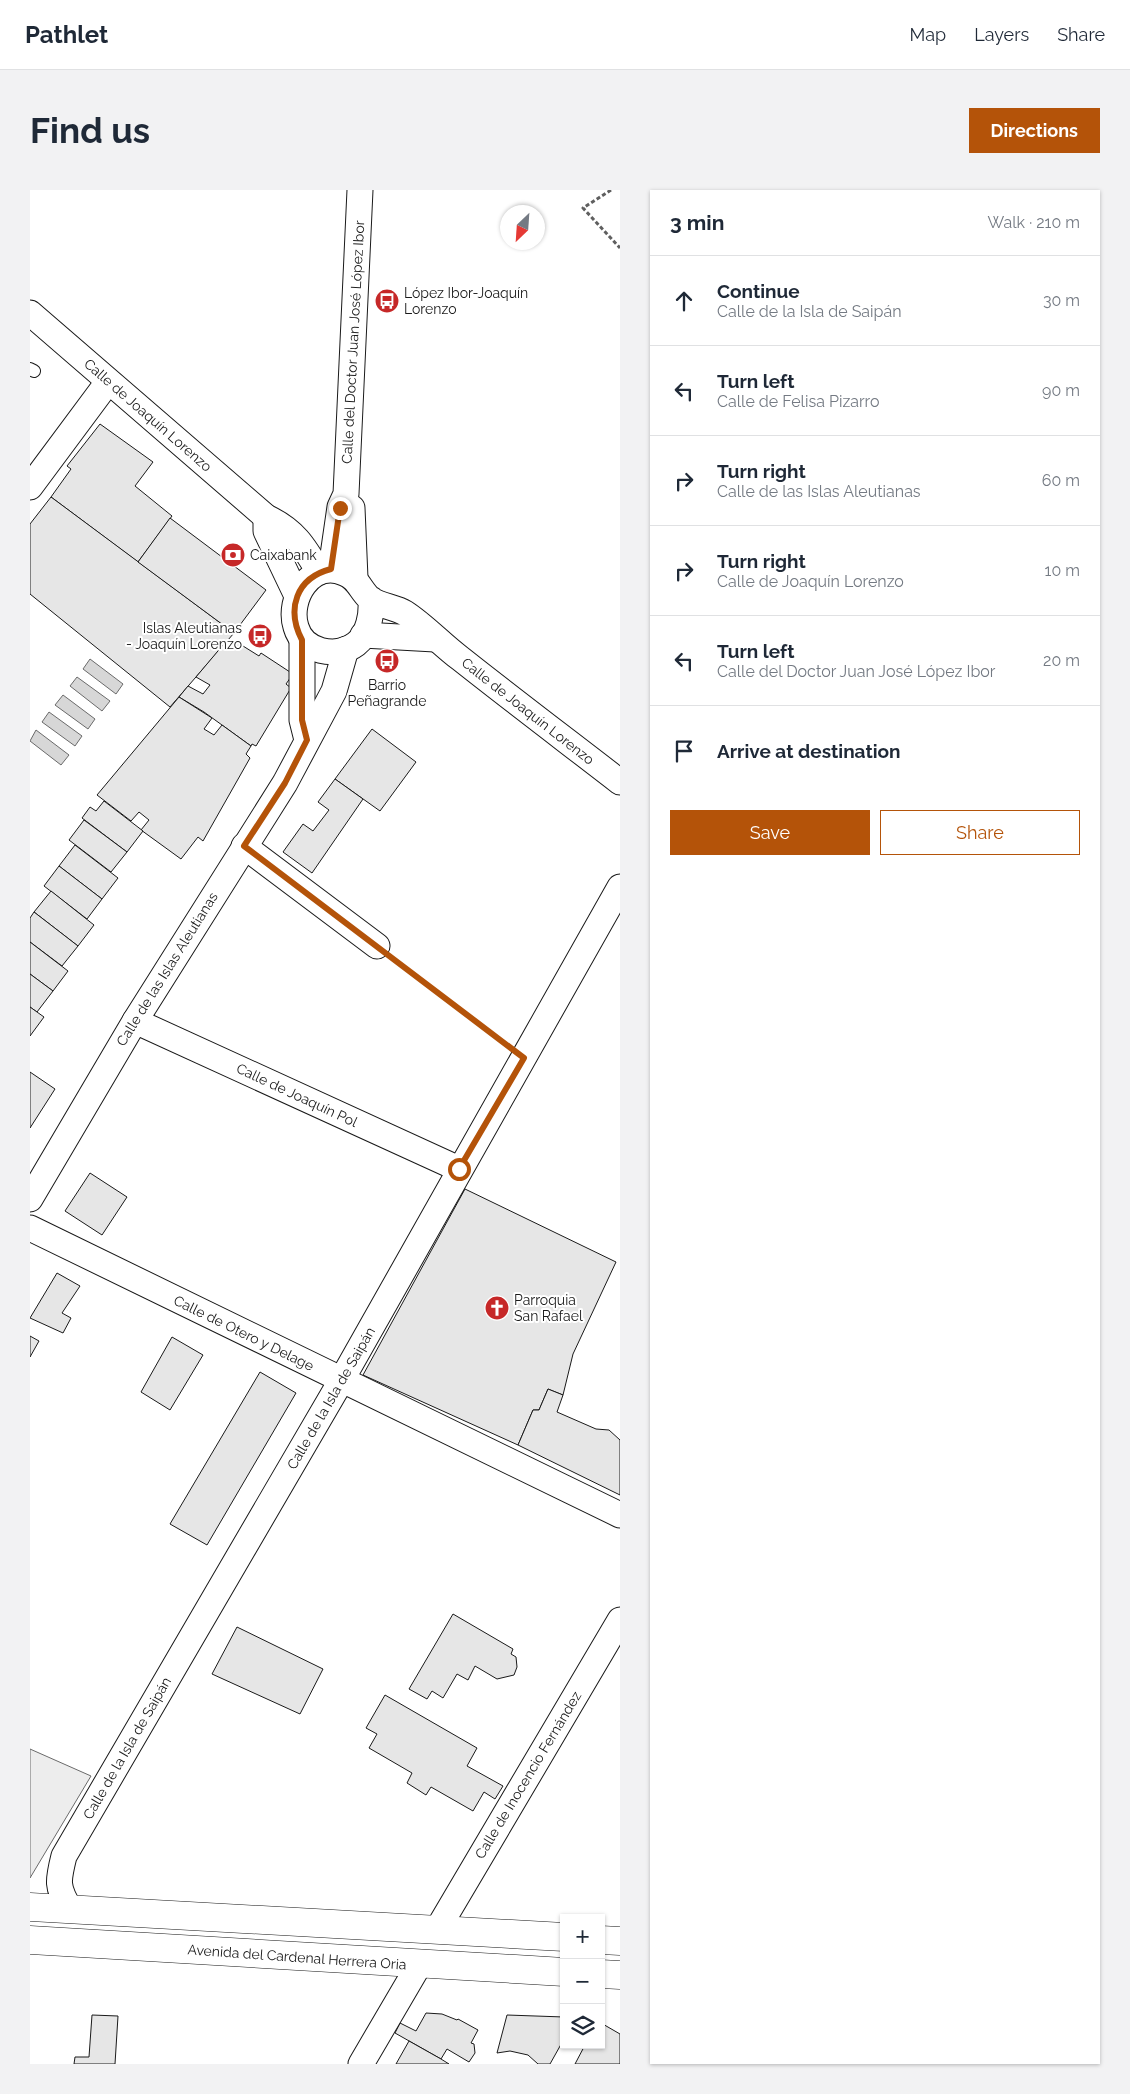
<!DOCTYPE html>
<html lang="en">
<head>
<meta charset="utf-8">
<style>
	:root { --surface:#fff; --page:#f2f2f3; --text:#1f2937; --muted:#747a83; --line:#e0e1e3; --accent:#b45309 }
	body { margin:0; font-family:Raleway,sans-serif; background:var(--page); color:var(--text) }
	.controls { position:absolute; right:15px; bottom:15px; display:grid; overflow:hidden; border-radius:0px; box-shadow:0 1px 4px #0004 }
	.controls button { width:45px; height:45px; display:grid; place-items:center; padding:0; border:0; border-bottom:1px solid var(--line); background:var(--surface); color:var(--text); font:25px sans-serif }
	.compass { position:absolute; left:470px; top:15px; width:45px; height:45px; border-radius:50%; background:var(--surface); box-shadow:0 1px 4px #0004; rotate:205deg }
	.stop { position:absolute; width:15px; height:15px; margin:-11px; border:4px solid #b45309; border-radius:50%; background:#fff }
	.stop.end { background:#b45309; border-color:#fff; box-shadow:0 1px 5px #0008 }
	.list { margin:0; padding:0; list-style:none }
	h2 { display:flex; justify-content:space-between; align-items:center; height:65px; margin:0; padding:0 20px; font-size:21px }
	h2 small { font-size:16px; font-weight:400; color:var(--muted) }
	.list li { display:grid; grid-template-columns:32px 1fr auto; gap:15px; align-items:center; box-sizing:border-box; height:90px; padding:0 20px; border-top:1px solid var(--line) }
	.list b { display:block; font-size:19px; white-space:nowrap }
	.list p { margin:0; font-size:16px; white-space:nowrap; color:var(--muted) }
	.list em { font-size:16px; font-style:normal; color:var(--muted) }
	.actions { display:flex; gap:10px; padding:15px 20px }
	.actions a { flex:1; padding:11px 0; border:1px solid var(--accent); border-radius:0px; text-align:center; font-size:18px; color:var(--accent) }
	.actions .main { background:var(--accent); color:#fff }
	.icon { flex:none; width:28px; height:28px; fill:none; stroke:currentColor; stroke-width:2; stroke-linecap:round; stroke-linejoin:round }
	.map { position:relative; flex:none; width:590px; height:1874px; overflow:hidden; border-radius:0px }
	header { display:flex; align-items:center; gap:30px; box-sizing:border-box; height:70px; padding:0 25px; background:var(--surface); border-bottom:1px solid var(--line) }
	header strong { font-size:24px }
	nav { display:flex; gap:28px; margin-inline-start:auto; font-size:18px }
	.intro { display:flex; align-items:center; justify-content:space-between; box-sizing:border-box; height:120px; padding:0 30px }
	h1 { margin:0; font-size:35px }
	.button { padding:12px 22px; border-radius:0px; background:var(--accent); color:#fff; font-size:18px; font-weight:700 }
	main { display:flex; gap:30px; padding:0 30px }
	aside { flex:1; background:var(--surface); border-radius:0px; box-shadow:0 1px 4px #0004 }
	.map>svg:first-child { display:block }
	.green { fill:#ededed; stroke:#6a6a6a }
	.water { fill:#d7d7d7; stroke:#6a6a6a }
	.building { fill:#e6e6e6; stroke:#1a1a1a }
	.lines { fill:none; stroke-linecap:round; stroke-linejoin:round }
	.lane-casing { stroke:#1a1a1a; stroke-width:14 }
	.street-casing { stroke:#1a1a1a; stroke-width:27 }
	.secondary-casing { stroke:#1a1a1a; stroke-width:29 }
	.path { stroke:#5f5f5f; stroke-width:3; stroke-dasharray:4 2.5; stroke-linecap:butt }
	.lane { stroke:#fff; stroke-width:12 }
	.street { stroke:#fff; stroke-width:25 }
	.secondary { stroke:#fff; stroke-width:28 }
	.route { stroke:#b45309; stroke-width:6 }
	.labels { text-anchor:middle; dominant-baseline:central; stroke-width:4; stroke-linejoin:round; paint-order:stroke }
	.poi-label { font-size:14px; fill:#1a1a1a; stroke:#fff; text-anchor:start }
	.street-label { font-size:14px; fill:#1a1a1a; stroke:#fff }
</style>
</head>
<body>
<header>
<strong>Pathlet</strong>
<nav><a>Map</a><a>Layers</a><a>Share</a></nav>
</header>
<div class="intro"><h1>Find us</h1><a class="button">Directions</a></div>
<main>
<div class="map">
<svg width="590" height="1874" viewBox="0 0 590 1874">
	<rect width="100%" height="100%" fill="#fff"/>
	<!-- green -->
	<polygon class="green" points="0,1559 61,1586 0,1688"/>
	<!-- water -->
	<g class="water">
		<polygon points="60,469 93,494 86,504 53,479"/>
		<polygon points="47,487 80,511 72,521 40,496"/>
		<polygon points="33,505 65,529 58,539 25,515"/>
		<polygon points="19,522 52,546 45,556 12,532"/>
		<polygon points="6,540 39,565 31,575 0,551"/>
	</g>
	<!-- building -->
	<g class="building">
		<polygon points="70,234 123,272 105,296 142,326 108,372 21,307 41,279 37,276"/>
		<polygon points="21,307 204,443 140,517 0,404 0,334"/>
		<polygon points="140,328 236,400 204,443 108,372"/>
		<polygon points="205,451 229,466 231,463 263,484 256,494 261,498 226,556 222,554 221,556 174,522 149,507 158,496 173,504 180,495 166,487 193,455 199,460"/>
		<polygon points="149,507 182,528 174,539 184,545 192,535 221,556 216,564 220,568 173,651 168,647 151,669 111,640 119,630 109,622 101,631 67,605"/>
		<polygon points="342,539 386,572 350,621 305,589"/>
		<polygon points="305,589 333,609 282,683 253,662 273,634 283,641 299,620 288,612"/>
		<polygon points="74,611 113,641 97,662 52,628 60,617 66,621"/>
		<polygon points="54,630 97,662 81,682 39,650"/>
		<polygon points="45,655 88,688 72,709 29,676"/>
		<polygon points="29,676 72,709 57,729 14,696"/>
		<polygon points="21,701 64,735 48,756 4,722"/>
		<polygon points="4,722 48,756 32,776 0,752 0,728"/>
		<polygon points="0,752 38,781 23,801 0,784"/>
		<polygon points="0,784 23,801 7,822 0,817"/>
		<polygon points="0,817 14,827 0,846"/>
		<polygon points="0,882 25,899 0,938"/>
		<polygon points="60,983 97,1007 72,1045 35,1021"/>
		<polygon points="435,999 586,1072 543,1164 533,1205 518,1199 509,1220 503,1220 488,1255 333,1185"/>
		<polygon points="27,1083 50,1096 32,1123 41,1128 33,1143 0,1128"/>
		<polygon points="0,1146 9,1151 0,1167"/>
		<polygon points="142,1147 173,1165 140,1220 111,1202"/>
		<polygon points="230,1182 266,1203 177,1355 140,1334"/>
		<polygon points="518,1199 533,1205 527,1222 566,1239 579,1240 590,1250 590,1305 488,1255 503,1220 509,1220"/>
		<polygon points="423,1424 483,1459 481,1464 486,1467 487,1477 484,1485 467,1489 445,1476 438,1490 427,1484 413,1508 402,1501 397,1509 379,1499"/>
		<polygon points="207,1437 293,1479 270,1524 182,1484"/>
		<polygon points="355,1505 447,1558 437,1576 473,1596 465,1609 454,1602 443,1621 401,1597 396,1605 377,1593 382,1583 339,1558 347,1544 336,1538"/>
		<polygon points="396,1823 412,1824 427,1830 428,1829 448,1840 441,1853 444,1854 445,1863 439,1872 417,1859 411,1869 365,1843 370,1833 386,1841"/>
		<polygon points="62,1825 88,1826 85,1874 44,1874 45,1867 59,1867"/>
		<polygon points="477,1825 534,1827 534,1849 520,1874 508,1874 498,1865 480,1861 467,1863"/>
		<polygon points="571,1833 590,1844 590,1874 545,1874 555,1855 571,1855"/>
		<polygon points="379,1851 411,1869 419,1874 366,1874"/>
	</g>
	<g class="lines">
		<defs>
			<polyline id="lane" points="0,179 4,181"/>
			<g id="street">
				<path d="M0,123l236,204c28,13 38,29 53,55"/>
				<polyline points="0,297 78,192"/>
				<polyline points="322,318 325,388"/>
				<polyline points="236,327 236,341 267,406"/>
				<polyline points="301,379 310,317 316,304 330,0"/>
				<path d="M341,409c1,15 -2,35 -15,45 -20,15 -53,8 -60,-17 -9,-28 15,-68 48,-54 14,5 16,17 26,26 10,7 25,8 35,14 20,13 37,32 56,46 53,42 106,82 159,123"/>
				<polyline points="333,445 405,449"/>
				<polyline points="272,450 272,530 277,550"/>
				<polyline points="214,656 347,756"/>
				<polyline points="105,831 429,979"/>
				<polyline points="0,1009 105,831 255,593 304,501 316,459"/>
				<polyline points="0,1038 590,1325"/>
				<path d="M40,1719c-14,-22 -12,-29 -6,-53l277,-475 279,-494"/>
				<polyline points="407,1740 590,1430"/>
				<polyline points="331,1874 389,1775"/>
			</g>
			<g id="secondary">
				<polyline points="0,1717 534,1747"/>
				<polyline points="0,1750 534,1782"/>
				<polyline points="571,1750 590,1751"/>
				<polyline points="571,1784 590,1785"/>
			</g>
		</defs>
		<!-- lane casing -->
		<use href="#lane" class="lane-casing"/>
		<!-- street casing -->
		<use href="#street" class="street-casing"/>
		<!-- secondary casing -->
		<use href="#secondary" class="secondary-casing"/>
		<!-- path -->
		<g class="path">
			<polyline points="581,0 553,18 590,58"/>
			<polyline points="367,772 474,853"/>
		</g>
		<!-- lane -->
		<use href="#lane" class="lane"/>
		<!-- street -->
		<use href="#street" class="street"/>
		<!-- secondary -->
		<use href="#secondary" class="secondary"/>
	</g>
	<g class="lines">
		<!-- route -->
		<path class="route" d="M310,318l-9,61c-35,9 -45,40 -29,71v80l5,20 -22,43 -41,63 280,212 -65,111"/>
	</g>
	<!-- icons -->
	<defs>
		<symbol id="bus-disc" viewBox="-11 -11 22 22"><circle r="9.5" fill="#c62828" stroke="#fff"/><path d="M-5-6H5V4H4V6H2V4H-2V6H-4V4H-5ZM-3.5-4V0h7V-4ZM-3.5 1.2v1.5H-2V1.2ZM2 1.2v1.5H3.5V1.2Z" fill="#fff"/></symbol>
		<symbol id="bank-disc" viewBox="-11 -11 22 22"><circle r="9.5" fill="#c62828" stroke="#fff"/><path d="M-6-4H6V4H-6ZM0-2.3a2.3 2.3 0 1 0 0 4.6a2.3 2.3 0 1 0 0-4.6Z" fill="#fff"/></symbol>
		<symbol id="church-disc" viewBox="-11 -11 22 22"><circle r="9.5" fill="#c62828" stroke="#fff"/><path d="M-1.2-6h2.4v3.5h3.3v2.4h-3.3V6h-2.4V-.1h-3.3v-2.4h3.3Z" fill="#fff"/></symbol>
	</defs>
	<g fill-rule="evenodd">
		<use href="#bus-disc" x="343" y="97" width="28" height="28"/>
		<use href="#bank-disc" x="189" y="351" width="28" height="28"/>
		<use href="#bus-disc" x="216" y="432" width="28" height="28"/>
		<use href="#bus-disc" x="343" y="457" width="28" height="28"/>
		<use href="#church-disc" x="453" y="1104" width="28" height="28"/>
	</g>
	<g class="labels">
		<!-- poi labels -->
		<g class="poi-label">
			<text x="374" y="103">López Ibor-Joaquín<tspan x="374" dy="16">Lorenzo</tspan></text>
			<text x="220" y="365">Caixabank</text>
			<text x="212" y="438" text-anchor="end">Islas Aleutianas<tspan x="212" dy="16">- Joaquín Lorenzo</tspan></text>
			<text x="357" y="495" text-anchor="middle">Barrio<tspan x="357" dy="16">Peñagrande</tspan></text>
			<text x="484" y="1110">Parroquia<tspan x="484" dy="16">San Rafael</tspan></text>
		</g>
		<!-- street labels -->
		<g class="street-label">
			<text transform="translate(323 152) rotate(-87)">Calle del Doctor Juan José López Ibor</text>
			<text transform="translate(118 225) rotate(41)">Calle de Joaquín Lorenzo</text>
			<text transform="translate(498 521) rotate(38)">Calle de Joaquín Lorenzo</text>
			<text transform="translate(137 779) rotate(-58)">Calle de las Islas Aleutianas</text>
			<text transform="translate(267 905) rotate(25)">Calle de Joaquín Pol</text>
			<text transform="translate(214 1143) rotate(26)">Calle de Otero y Delage</text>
			<text transform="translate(301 1208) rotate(-60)">Calle de la Isla de Saipán</text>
			<text transform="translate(97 1558) rotate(-60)">Calle de la Isla de Saipán</text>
			<text transform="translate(498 1585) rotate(-59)">Calle de Inocencio Fernández</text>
			<text transform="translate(267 1767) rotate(4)">Avenida del Cardenal Herrera Oria</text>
		</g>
	</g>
</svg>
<div class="controls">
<button>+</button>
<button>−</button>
<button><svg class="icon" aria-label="layers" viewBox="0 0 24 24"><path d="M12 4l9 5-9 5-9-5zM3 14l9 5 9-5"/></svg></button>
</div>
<svg class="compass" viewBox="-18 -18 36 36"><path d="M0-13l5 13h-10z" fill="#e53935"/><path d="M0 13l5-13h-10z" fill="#747a83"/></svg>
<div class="stop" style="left:429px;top:979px"></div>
<div class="stop end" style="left:310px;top:318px"></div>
</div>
<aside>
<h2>3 min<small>Walk · 210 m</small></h2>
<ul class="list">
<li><svg class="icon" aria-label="ahead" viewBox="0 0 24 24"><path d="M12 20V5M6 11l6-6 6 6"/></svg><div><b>Continue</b><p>Calle de la Isla de Saipán</p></div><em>30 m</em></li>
<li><svg class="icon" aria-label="left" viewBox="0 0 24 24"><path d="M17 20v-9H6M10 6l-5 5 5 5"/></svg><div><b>Turn left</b><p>Calle de Felisa Pizarro</p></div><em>90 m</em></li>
<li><svg class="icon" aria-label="right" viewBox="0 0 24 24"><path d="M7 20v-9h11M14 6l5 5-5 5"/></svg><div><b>Turn right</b><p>Calle de las Islas Aleutianas</p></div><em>60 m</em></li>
<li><svg class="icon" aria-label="right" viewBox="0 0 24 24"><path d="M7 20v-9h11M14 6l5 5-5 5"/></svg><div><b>Turn right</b><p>Calle de Joaquín Lorenzo</p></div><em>10 m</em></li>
<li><svg class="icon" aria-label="left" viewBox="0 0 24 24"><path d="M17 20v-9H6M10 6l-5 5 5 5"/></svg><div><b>Turn left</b><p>Calle del Doctor Juan José López Ibor</p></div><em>20 m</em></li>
<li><svg class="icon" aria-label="arrive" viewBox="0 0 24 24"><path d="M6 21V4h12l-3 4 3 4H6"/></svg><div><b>Arrive at destination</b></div></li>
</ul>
<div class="actions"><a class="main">Save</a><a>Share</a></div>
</aside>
</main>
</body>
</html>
